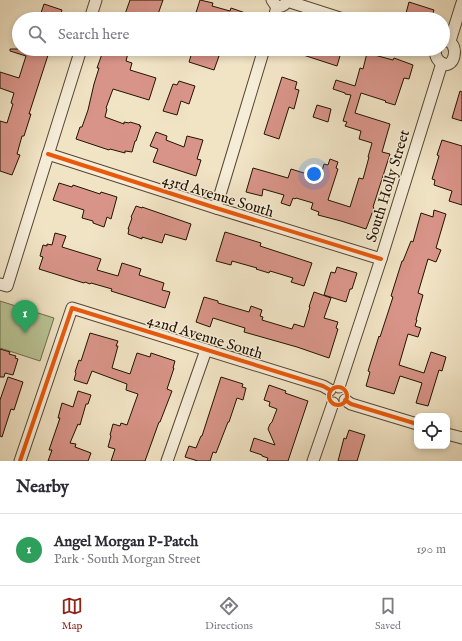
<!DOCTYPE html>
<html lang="en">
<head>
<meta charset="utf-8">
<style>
	:root { --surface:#fff; --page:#f2f2f3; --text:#2b2b33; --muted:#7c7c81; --line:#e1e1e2; --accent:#8f2418 }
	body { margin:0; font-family:"IM FELL English",serif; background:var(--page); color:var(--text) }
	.controls { position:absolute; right:12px; bottom:12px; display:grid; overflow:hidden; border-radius:8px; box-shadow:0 2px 6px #0003 }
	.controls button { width:36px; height:36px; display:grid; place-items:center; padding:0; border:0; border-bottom:1px solid var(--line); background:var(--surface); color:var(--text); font:20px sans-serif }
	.you { position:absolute; left:314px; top:174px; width:14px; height:14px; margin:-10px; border:3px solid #fff; border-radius:50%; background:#1a73e8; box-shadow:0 0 0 6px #1a73e833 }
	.badge { display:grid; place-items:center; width:26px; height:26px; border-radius:50%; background:var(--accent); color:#fff; font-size:13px; font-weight:700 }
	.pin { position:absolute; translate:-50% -33px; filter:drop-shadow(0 1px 2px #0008) }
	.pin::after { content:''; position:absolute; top:21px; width:14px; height:12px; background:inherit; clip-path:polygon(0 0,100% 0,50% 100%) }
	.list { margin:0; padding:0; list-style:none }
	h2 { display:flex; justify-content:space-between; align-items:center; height:52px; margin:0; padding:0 16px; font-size:17px }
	h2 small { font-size:13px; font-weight:400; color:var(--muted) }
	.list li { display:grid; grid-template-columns:26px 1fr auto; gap:12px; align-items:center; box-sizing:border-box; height:72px; padding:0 16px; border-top:1px solid var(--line) }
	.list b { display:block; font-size:15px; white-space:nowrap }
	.list p { margin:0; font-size:13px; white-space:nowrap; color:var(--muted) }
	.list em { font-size:13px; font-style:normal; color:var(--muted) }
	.icon { flex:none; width:22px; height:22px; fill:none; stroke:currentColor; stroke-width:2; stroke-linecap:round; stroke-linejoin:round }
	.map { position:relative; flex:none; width:462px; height:461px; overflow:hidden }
	.search { position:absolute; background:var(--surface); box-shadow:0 2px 6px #0003; left:12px; right:12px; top:12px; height:44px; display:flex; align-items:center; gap:10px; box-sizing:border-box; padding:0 14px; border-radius:22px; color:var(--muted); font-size:15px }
	.sheet { height:124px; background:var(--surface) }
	nav { display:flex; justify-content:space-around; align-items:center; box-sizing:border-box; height:56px; border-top:1px solid var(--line); background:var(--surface); font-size:11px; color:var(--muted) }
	nav a { display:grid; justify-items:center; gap:2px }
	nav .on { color:var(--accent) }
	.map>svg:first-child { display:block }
	.green { fill:#b9c495; stroke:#6d6c4b }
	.building { fill:#d89488; stroke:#211301 }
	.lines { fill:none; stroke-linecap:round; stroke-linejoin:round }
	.street-casing { stroke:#554732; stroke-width:13 }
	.street { stroke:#f6edd9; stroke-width:11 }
	.cycleway-casing { stroke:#f6edd9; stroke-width:6 }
	.cycleway { stroke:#e8590c; stroke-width:4 }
	.labels { text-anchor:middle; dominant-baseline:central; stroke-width:3; stroke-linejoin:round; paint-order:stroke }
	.street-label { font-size:15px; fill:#211301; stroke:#f6edd9 }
</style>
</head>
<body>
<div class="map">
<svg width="462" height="461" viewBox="0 0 462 461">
	<rect width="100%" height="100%" fill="#f1e4c5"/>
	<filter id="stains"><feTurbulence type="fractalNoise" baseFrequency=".005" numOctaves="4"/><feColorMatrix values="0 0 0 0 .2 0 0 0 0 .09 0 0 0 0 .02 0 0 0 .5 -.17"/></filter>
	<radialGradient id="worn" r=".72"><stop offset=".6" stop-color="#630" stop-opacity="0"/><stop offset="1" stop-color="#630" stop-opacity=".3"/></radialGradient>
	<!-- green -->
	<polygon class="green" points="0,301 54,318 40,361 0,348"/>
	<!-- building -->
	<g class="building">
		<polygon points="130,0 163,0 157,17 152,15 151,19 131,19 124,17"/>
		<polygon points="200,0 213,3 212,6 230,11 231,8 257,17 257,19 194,19"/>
		<polygon points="409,2 434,10 431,19 411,19 405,17"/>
		<polygon points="44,4 62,10 59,19 44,19 45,15 41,13"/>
		<polygon points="10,49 50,49 29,114 31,114 24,136 22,136 17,154 20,155 12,175 0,171 0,121 7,123 13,104 11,103 14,93 0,88 0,72 19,78 26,56 10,51"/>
		<polygon points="111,49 129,49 126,61 132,63 130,70 156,78 149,100 113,89 106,108 107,109 105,117 124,124 124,122 129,123 130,122 140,125 139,126 141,126 136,141 135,141 132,152 125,151 125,153 110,149 109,150 76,139 80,127 82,127 88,110 94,84 99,68 97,68 102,54 103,54 104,52 109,54"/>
		<polygon points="193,49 200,49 219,56 214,70 189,62"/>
		<polygon points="291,49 342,49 337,66 291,51"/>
		<polygon points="367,53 393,60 394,58 413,65 409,79 404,78 395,105 385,102 386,101 361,93 355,113 390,124 382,152 390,154 373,207 374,208 366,229 341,221 318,215 319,212 311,209 313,203 296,198 295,199 293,198 290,206 281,203 284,195 263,189 262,196 246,192 253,168 288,178 291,169 320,178 324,164 328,165 330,159 338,162 336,168 338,169 328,200 350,207 359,178 363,179 369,157 368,157 372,143 359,139 361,131 345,126 347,122 343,121 351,95 345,94 345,93 333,89 336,80 355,86 360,68 363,69"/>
		<polygon points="282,77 297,82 295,89 299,90 294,109 289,107 279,139 264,134"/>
		<polygon points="179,81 195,86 189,104 181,101 177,115 163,111 173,84 177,85"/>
		<polygon points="460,91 462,92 462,121 452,118"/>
		<polygon points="317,105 331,109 328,122 313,117"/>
		<polygon points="156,132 167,136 166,140 184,147 187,136 203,140 197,159 201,160 196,176 153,162 158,149 150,146"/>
		<polygon points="442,140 462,146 462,205 449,201 452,191 434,185 435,180 432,179 439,156 437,155"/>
		<polygon points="59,183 72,187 73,185 100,194 101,192 117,197 111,219 107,217 104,227 93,223 93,221 82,218 84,210 53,200"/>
		<polygon points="136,206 142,208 142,207 191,224 186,240 165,234 162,243 142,237 142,239 128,234 129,229 128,229 132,218 131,217"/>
		<polygon points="434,210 446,214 436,248 441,250 436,262 428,259 418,293 423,295 416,320 417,320 415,326 421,328 418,337 408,334 399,365 424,373 431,352 446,357 442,371 439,370 428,406 416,403 422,383 400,376 394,394 366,386 370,372 368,371 379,336 380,337 393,297 391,296 402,261 403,261 411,241 413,242 421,213 433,217"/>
		<polygon points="225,232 261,243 260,246 312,263 304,286 291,282 293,278 270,271 269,273 256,269 257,268 232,261 231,265 216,261"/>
		<polygon points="55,233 66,236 62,247 101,259 97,270 118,276 122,263 141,269 139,275 164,283 162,290 170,292 165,308 111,291 112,289 91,283 90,284 85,282 84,283 39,269 43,257 40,256 43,245 47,246 47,244 52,245"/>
		<polygon points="337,267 357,273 352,289 350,289 346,302 324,295 331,272 335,273"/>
		<polygon points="314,292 331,298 324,318 338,322 336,328 338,329 329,358 297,347 244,332 245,328 213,318 210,327 196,322 204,297 218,301 218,303 249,312 251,306 262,310 260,316 263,317 262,320 292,329 294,324 304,327 310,307 309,307"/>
		<polygon points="90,333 118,341 116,346 118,346 112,368 130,374 137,353 150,357 151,353 175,361 173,368 174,368 167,389 172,391 160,422 159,422 145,461 111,461 115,449 108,447 111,436 110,435 113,424 120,426 121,423 127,425 138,394 126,390 127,384 92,371 87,384 74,380 76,373 75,372 79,360 81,361"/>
		<polygon points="0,349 10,352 9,354 16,356 15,358 18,359 13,375 5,373 4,377 0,377"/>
		<polygon points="8,377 23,382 14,410 11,409 2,437 0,436 0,400"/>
		<polygon points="221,377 243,384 242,387 246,388 243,400 237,398 229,422 228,422 216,453 213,452 210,461 198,461 185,457 189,446 196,448 201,436 202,436"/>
		<polygon points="269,385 286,391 285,393 308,401 288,461 267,461 268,458 262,456 262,455 250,451 254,438 275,445 268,429 270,424 272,422 277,409 269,406 270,402 264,400"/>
		<polygon points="78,391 91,395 88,404 86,404 80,425 78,424 70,443 76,444 75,447 91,453 88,461 48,461 52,450 49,450 60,418 58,418 62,403 73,407"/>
		<polygon points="349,430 365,435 357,461 338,461 344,438 346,439"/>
	</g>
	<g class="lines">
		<defs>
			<g id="street">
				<path d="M272,0l4,6c5,1 9,0 11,-6"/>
				<polyline points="287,1 343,19"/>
				<polyline points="90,19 96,0"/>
				<polyline points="274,19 277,6"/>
				<polyline points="450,41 462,3"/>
				<path d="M435,49c0,4 0,8 4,12 16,15 23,-23 4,-20"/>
				<polyline points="48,154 216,208 381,259"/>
				<polyline points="216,208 264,49"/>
				<polyline points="0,284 7,286 81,49"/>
				<polyline points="339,387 381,259 442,63"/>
				<polyline points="345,400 351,404 417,424"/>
				<polyline points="447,434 462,438"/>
				<polyline points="20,461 72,308 323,386 330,390"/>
				<polyline points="167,461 206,350"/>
				<polyline points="313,461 333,403"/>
			</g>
		</defs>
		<!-- street casing -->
		<use href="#street" class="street-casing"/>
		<!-- street -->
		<use href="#street" class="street"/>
		<defs>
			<g id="cycleway">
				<polyline points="48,154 216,208 381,259"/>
				<circle cx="338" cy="396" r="9"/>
				<polyline points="345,400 351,404 417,424"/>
				<polyline points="20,461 72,308 323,386 330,390"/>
			</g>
		</defs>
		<!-- cycleway casing -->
		<use href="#cycleway" class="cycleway-casing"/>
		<!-- cycleway -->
		<use href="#cycleway" class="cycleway"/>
	</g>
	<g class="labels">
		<!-- street labels -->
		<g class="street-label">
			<text transform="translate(388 186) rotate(-73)">South Holly Street</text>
			<text transform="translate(218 196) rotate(17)">43rd Avenue South</text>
			<text transform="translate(205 337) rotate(17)">42nd Avenue South</text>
		</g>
	</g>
	<rect width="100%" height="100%" filter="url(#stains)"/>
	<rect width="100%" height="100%" fill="url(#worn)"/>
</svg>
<div class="controls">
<button><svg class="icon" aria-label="locate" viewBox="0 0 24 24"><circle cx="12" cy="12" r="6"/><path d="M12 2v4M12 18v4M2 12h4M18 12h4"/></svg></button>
</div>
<div class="you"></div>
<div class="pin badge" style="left:25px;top:333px;background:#2e9e5b">1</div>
<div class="search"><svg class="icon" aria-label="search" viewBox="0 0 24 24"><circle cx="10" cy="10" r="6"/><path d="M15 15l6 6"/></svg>Search here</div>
</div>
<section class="sheet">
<h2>Nearby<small></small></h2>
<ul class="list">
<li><span class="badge" style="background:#2e9e5b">1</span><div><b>Angel Morgan P-Patch</b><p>Park · South Morgan Street</p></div><em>190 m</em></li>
</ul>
</section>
<nav>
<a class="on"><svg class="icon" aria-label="map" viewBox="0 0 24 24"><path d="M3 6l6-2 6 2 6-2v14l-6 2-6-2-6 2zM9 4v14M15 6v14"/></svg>Map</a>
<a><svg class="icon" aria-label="directions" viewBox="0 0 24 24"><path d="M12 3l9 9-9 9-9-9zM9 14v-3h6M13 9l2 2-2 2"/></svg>Directions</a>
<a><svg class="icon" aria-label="saved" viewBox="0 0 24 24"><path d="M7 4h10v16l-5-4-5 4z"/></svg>Saved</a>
</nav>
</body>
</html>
